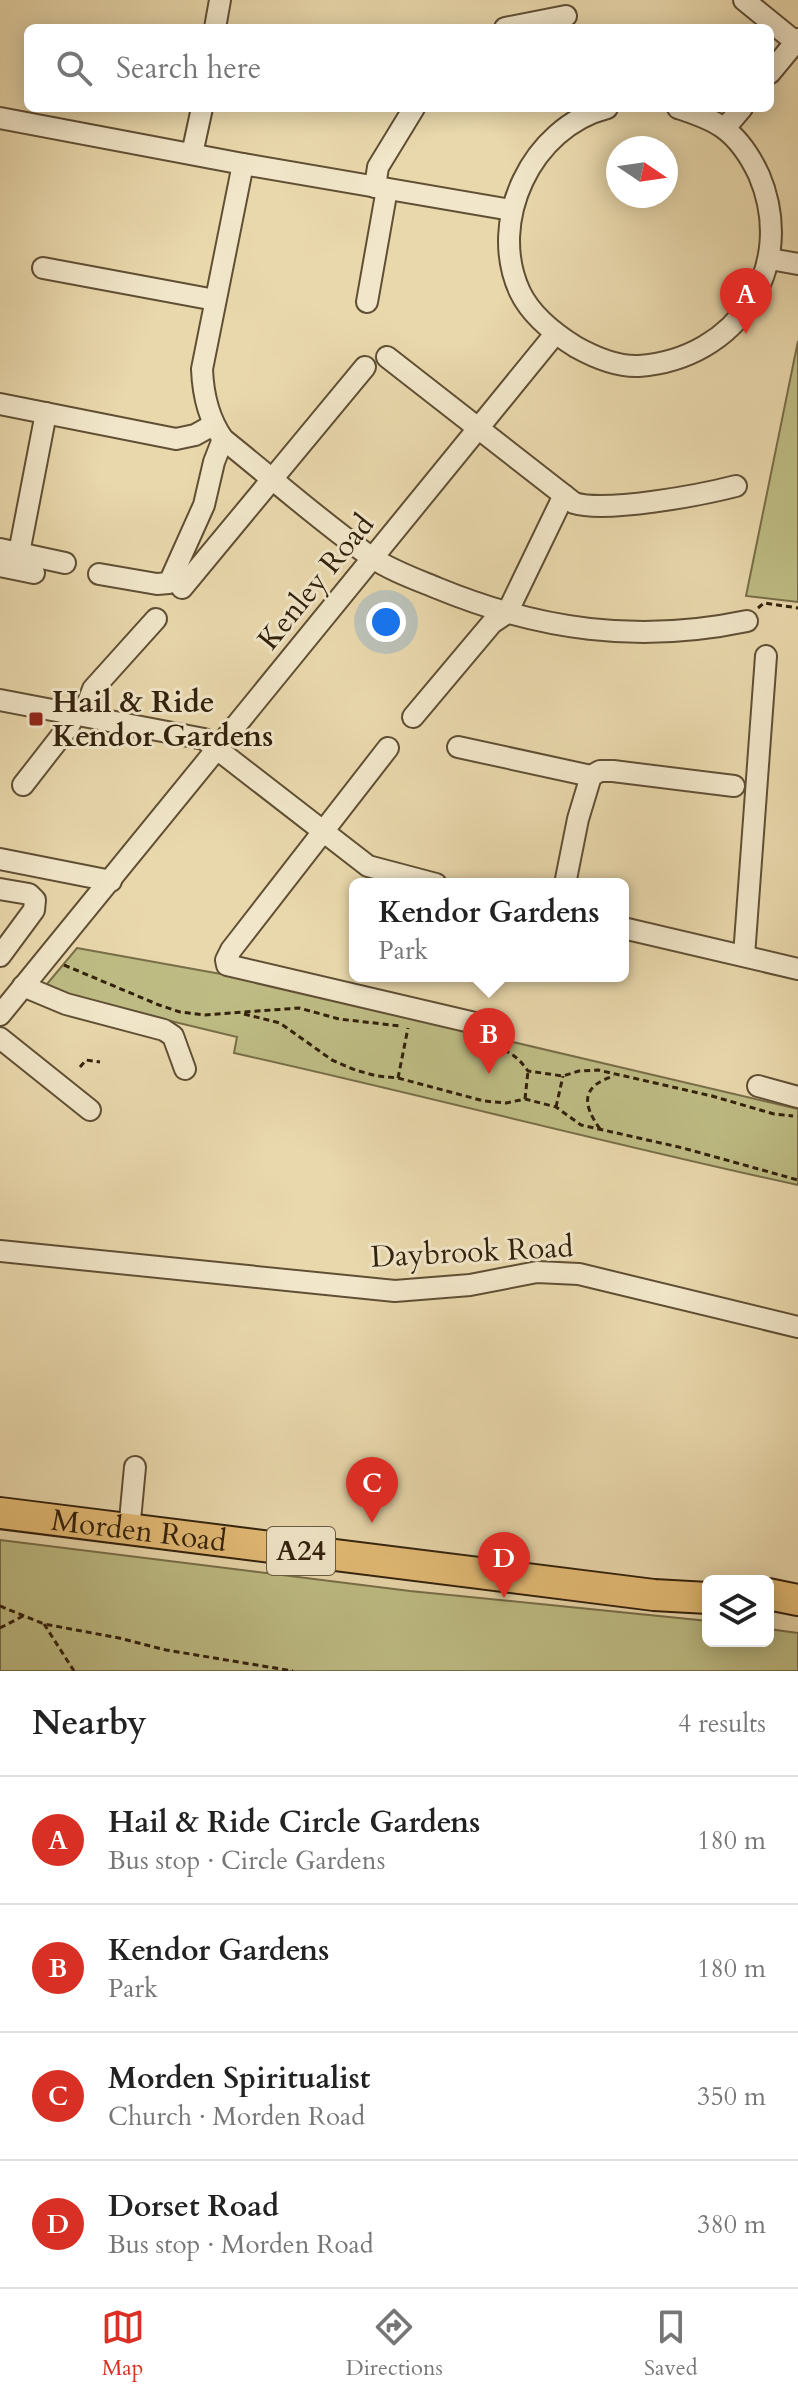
<!DOCTYPE html>
<html lang="en">
<head>
<meta charset="utf-8">
<style>
	:root { --surface:#fff; --page:#f2f2f2; --text:#222; --muted:#767676; --line:#e0e0e0; --accent:#d93025 }
	body { margin:0; font-family:Cardo,serif; background:var(--page); color:var(--text) }
	.controls { position:absolute; right:24px; bottom:24px; display:grid; overflow:hidden; border-radius:12px; box-shadow:0 4px 20px #0003 }
	.controls button { width:72px; height:72px; display:grid; place-items:center; padding:0; border:0; border-bottom:2px solid var(--line); background:var(--surface); color:var(--text); font:40px sans-serif }
	.compass { position:absolute; left:606px; top:136px; width:72px; height:72px; border-radius:50%; background:var(--surface); box-shadow:0 4px 20px #0003; rotate:103deg }
	.you { position:absolute; left:386px; top:622px; width:28px; height:28px; margin:-20px; border:6px solid #fff; border-radius:50%; background:#1a73e8; box-shadow:0 0 0 12px #1a73e833 }
	.badge { display:grid; place-items:center; width:52px; height:52px; border-radius:50%; background:var(--accent); color:#fff; font-size:26px; font-weight:700 }
	.pin { position:absolute; translate:-50% -66px; filter:drop-shadow(0 2px 4px #0008) }
	.pin::after { content:''; position:absolute; top:42px; width:28px; height:24px; background:inherit; clip-path:polygon(0 0,100% 0,50% 100%) }
	.popup { position:absolute; left:349px; top:878px; width:280px; height:104px; box-sizing:border-box; display:grid; place-content:center; border-radius:12px; background:var(--surface); filter:drop-shadow(0 2px 6px #0005); font-size:26px; white-space:nowrap; color:var(--muted) }
	.popup b { font-size:30px; color:var(--text) }
	.popup::after { content:''; position:absolute; left:50%; top:100%; margin-left:-16px; border:16px solid transparent; border-top-color:var(--surface) }
	.list { margin:0; padding:0; list-style:none }
	h2 { display:flex; justify-content:space-between; align-items:center; height:104px; margin:0; padding:0 32px; font-size:34px }
	h2 small { font-size:26px; font-weight:400; color:var(--muted) }
	.list li { display:grid; grid-template-columns:52px 1fr auto; gap:24px; align-items:center; box-sizing:border-box; height:128px; padding:0 32px; border-top:2px solid var(--line) }
	.list b { display:block; font-size:30px; white-space:nowrap }
	.list p { margin:0; font-size:26px; white-space:nowrap; color:var(--muted) }
	.list em { font-size:26px; font-style:normal; color:var(--muted) }
	.icon { flex:none; width:44px; height:44px; fill:none; stroke:currentColor; stroke-width:2; stroke-linecap:round; stroke-linejoin:round }
	.map { position:relative; flex:none; width:798px; height:1671px; overflow:hidden }
	.search { position:absolute; background:var(--surface); box-shadow:0 4px 20px #0003; left:24px; right:24px; top:24px; height:88px; display:flex; align-items:center; gap:20px; box-sizing:border-box; padding:0 28px; border-radius:12px; color:var(--muted); font-size:30px }
	.sheet { height:616px; background:var(--surface) }
	nav { display:flex; justify-content:space-around; align-items:center; box-sizing:border-box; height:112px; border-top:2px solid var(--line); background:var(--surface); font-size:22px; color:var(--muted) }
	nav a { display:grid; justify-items:center; gap:4px }
	nav .on { color:var(--accent) }
	.map>svg:first-child { display:block }
	.green { fill:#bebc84; stroke:#786e48; stroke-width:2 }
	.lines { fill:none; stroke-linecap:round; stroke-linejoin:round }
	.minor-casing { stroke:#604f34; stroke-width:24 }
	.highway-casing { stroke:#32210c; stroke-width:34 }
	.path { stroke:#32210c; stroke-width:3; stroke-dasharray:6 4; stroke-linecap:butt }
	.minor { stroke:#f1e6c9; stroke-width:20 }
	.highway { stroke:#e4bc76; stroke-width:30 }
	.poi-dot { fill:#8f2418; stroke:#f1e6c9; stroke-width:3 }
	.labels { text-anchor:middle; dominant-baseline:central; stroke-width:6; stroke-linejoin:round; paint-order:stroke }
	.shield { fill:#f1e6c9; stroke:#6b5c45; stroke-width:2 }
	.shield-label { font-size:28px; font-weight:bold; fill:#32210c }
	.street-label { font-size:30px; fill:#32210c; stroke:#f1e6c9 }
	.poi-label { font-size:30px; font-weight:bold; fill:#32210c; stroke:#f1e6c9; text-anchor:start }
</style>
</head>
<body>
<div class="map">
<svg width="798" height="1671" viewBox="0 0 798 1671">
	<rect width="100%" height="100%" fill="#e9d8ac"/>
	<filter id="stains"><feTurbulence type="fractalNoise" baseFrequency=".0025" numOctaves="4"/><feColorMatrix values="0 0 0 0 .2 0 0 0 0 .09 0 0 0 0 .02 0 0 0 .5 -.17"/></filter>
	<radialGradient id="worn" r=".72"><stop offset=".6" stop-color="#630" stop-opacity="0"/><stop offset="1" stop-color="#630" stop-opacity=".3"/></radialGradient>
	<!-- green -->
	<g class="green">
		<polygon points="798,341 798,602 746,596"/>
		<path d="M77,948l155,28 566,133v76c-189,-41 -375,-90 -564,-132l3,-16 -195,-47z"/>
		<polygon points="0,1540 410,1591 708,1621 708,1641 768,1641 768,1629 798,1633 798,1671 0,1671"/>
	</g>
	<g class="lines">
		<defs>
			<g id="minor">
				<polyline points="744,0 798,44"/>
				<polyline points="215,28 220,0"/>
				<polyline points="505,28 566,16"/>
				<polyline points="770,73 798,39"/>
				<path d="M607,108c-75,19 -120,113 -87,184 11,23 35,42 56,55 18,10 42,20 63,19 98,-7 159,-99 120,-191 -8,-17 -21,-37 -37,-48 -13,-9 -29,-14 -44,-19"/>
				<polyline points="0,118 243,164 511,210"/>
				<polyline points="725,128 742,108"/>
				<polyline points="192,154 202,108"/>
				<path d="M243,164l-41,205c1,26 6,49 21,70 49,39 97,82 148,118 19,13 44,22 66,31 102,42 201,56 310,33"/>
				<polyline points="375,187 378,167 414,108"/>
				<polyline points="770,259 798,264"/>
				<polyline points="43,268 215,300"/>
				<polyline points="367,302 387,189"/>
				<path d="M387,357l187,146c32,10 127,-8 162,-17"/>
				<polyline points="0,404 176,439 195,435 213,425"/>
				<polyline points="0,549 65,563"/>
				<polyline points="19,553 46,413"/>
				<polyline points="0,566 34,573"/>
				<polyline points="99,574 157,584 169,583 204,505 214,462 223,439"/>
				<polyline points="182,588 365,367"/>
				<polyline points="0,700 204,739 368,866 436,884"/>
				<polyline points="83,715 93,689 156,619"/>
				<polyline points="413,717 492,623 507,613 564,495"/>
				<polyline points="458,747 591,776"/>
				<polyline points="388,748 231,950 226,960 227,965 492,1027"/>
				<polyline points="23,785 69,726 75,713"/>
				<polyline points="0,859 111,881"/>
				<polyline points="565,884 578,819 591,776 600,771 613,771 734,786"/>
				<polyline points="0,889 29,894 35,900 34,910 0,956"/>
				<polyline points="623,928 798,969"/>
				<polyline points="744,956 766,656"/>
				<polyline points="23,986 66,1004 164,1030 173,1036 185,1069"/>
				<polyline points="0,1015 555,334"/>
				<polyline points="0,1038 90,1110"/>
				<polyline points="758,1086 798,1097"/>
				<polyline points="0,1251 395,1291 470,1285 537,1272 579,1274 798,1327"/>
				<polyline points="129,1531 135,1467"/>
			</g>
			<g id="highway">
				<path id="s1" d="M0,1513l654,82 54,3"/>
				<polyline points="768,1594 798,1600"/>
			</g>
		</defs>
		<!-- minor casing -->
		<use href="#minor" class="minor-casing"/>
		<!-- highway casing -->
		<use href="#highway" class="highway-casing"/>
		<!-- path -->
		<g class="path">
			<polyline points="758,608 764,603 798,608"/>
			<polyline points="64,965 159,1005 180,1012 205,1015 299,1008 339,1019 400,1026"/>
			<polyline points="244,1014 280,1023 332,1060 355,1070 377,1076 398,1078 484,1101 506,1103 525,1099 556,1107 581,1125 683,1148 798,1180"/>
			<path d="M494,1047c16,4 24,10 34,24l35,5 16,-5 19,-1 114,26 62,18 19,2"/>
			<polyline points="80,1067 86,1060 100,1062"/>
			<polyline points="398,1078 408,1028"/>
			<polyline points="525,1099 528,1071"/>
			<polyline points="556,1107 563,1076"/>
			<path d="M600,1129c-18,-25 -19,-43 14,-53"/>
			<polyline points="0,1606 44,1624 119,1638 166,1650 293,1671"/>
			<polyline points="44,1624 74,1671"/>
			<polyline points="0,1628 25,1615"/>
		</g>
		<!-- minor -->
		<use href="#minor" class="minor"/>
		<!-- highway -->
		<use href="#highway" class="highway"/>
	</g>
	<!-- markers -->
	<rect class="poi-dot" x="28" y="711" width="16" height="16" rx="4"/>
	<g class="labels">
		<!-- shield labels -->
		<rect class="shield" x="267" y="1527" width="68" height="48" rx="6"/>
		<g class="shield-label">
			<text x="301" y="1551">A24</text>
		</g>
		<!-- street labels -->
		<g class="street-label">
			<text transform="translate(316 582) rotate(-51)">Kenley Road</text>
			<text transform="translate(472 1252) rotate(-3)">Daybrook Road</text>
			<text stroke="none"><textPath href="#s1" startOffset="140">Morden Road</textPath></text>
		</g>
		<!-- poi labels -->
		<g class="poi-label">
			<text x="52" y="702">Hail &amp; Ride<tspan x="52" dy="34">Kendor Gardens</tspan></text>
		</g>
	</g>
	<rect width="100%" height="100%" filter="url(#stains)"/>
	<rect width="100%" height="100%" fill="url(#worn)"/>
</svg>
<div class="controls">
<button><svg class="icon" aria-label="layers" viewBox="0 0 24 24"><path d="M12 4l9 5-9 5-9-5zM3 14l9 5 9-5"/></svg></button>
</div>
<svg class="compass" viewBox="-18 -18 36 36"><path d="M0-13l5 13h-10z" fill="#e53935"/><path d="M0 13l5-13h-10z" fill="#767676"/></svg>
<div class="you"></div>
<div class="pin badge" style="left:746px;top:334px">A</div>
<div class="pin badge" style="left:489px;top:1074px">B</div>
<div class="popup"><b>Kendor Gardens</b>Park</div>
<div class="pin badge" style="left:372px;top:1523px">C</div>
<div class="pin badge" style="left:504px;top:1598px">D</div>
<div class="search"><svg class="icon" aria-label="search" viewBox="0 0 24 24"><circle cx="10" cy="10" r="6"/><path d="M15 15l6 6"/></svg>Search here</div>
</div>
<section class="sheet">
<h2>Nearby<small>4 results</small></h2>
<ul class="list">
<li><span class="badge">A</span><div><b>Hail &amp; Ride Circle Gardens</b><p>Bus stop · Circle Gardens</p></div><em>180 m</em></li>
<li><span class="badge">B</span><div><b>Kendor Gardens</b><p>Park</p></div><em>180 m</em></li>
<li><span class="badge">C</span><div><b>Morden Spiritualist</b><p>Church · Morden Road</p></div><em>350 m</em></li>
<li><span class="badge">D</span><div><b>Dorset Road</b><p>Bus stop · Morden Road</p></div><em>380 m</em></li>
</ul>
</section>
<nav>
<a class="on"><svg class="icon" aria-label="map" viewBox="0 0 24 24"><path d="M3 6l6-2 6 2 6-2v14l-6 2-6-2-6 2zM9 4v14M15 6v14"/></svg>Map</a>
<a><svg class="icon" aria-label="directions" viewBox="0 0 24 24"><path d="M12 3l9 9-9 9-9-9zM9 14v-3h6M13 9l2 2-2 2"/></svg>Directions</a>
<a><svg class="icon" aria-label="saved" viewBox="0 0 24 24"><path d="M7 4h10v16l-5-4-5 4z"/></svg>Saved</a>
</nav>
</body>
</html>
